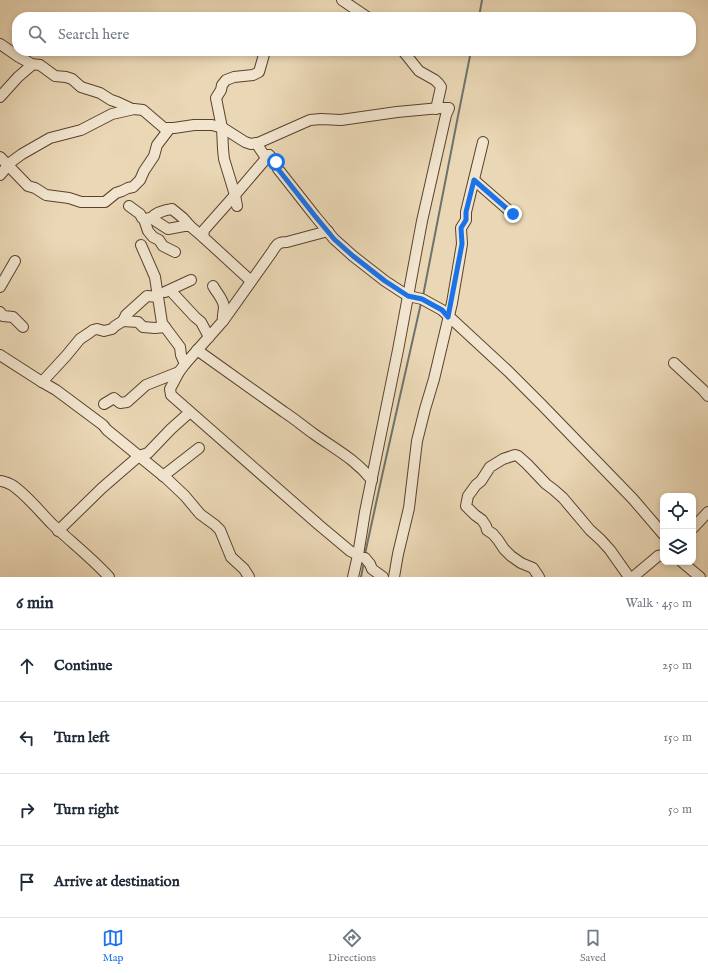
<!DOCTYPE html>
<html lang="en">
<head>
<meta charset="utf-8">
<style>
	:root { --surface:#fff; --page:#f6f6f7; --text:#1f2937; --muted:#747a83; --line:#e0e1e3; --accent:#1a73e8 }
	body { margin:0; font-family:"IM FELL English",serif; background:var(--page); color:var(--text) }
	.controls { position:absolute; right:12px; bottom:12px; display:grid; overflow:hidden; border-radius:8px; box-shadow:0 2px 6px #0003 }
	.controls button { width:36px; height:36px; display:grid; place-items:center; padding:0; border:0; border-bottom:1px solid var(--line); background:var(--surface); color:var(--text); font:20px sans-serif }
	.stop { position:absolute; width:12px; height:12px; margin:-9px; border:3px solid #1a73e8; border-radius:50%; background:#fff }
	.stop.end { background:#1a73e8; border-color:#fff; box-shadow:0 1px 4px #0008 }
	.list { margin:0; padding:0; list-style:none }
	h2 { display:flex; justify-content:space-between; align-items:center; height:52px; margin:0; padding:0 16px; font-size:17px }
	h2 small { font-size:13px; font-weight:400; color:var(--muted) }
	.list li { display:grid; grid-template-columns:26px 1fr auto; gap:12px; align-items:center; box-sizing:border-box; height:72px; padding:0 16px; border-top:1px solid var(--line) }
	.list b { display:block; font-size:15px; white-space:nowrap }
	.list em { font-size:13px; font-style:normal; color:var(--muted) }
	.icon { flex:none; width:22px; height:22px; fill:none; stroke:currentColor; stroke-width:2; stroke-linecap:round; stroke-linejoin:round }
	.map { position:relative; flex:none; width:708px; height:577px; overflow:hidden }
	.search { position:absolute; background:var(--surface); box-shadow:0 2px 6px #0003; left:12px; right:12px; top:12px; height:44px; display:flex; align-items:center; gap:10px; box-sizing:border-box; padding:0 14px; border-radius:16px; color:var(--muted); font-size:15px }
	.sheet { height:340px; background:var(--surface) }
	nav { display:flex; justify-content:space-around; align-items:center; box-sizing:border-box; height:56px; border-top:1px solid var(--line); background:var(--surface); font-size:11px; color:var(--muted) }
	nav a { display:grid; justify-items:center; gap:2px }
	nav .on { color:var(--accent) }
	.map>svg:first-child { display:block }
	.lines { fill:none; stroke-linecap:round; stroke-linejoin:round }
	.stream { stroke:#6e746c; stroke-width:2 }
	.minor-casing { stroke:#5c412d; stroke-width:12 }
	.minor { stroke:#f1e5cf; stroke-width:10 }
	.route { stroke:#1a73e8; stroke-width:5 }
</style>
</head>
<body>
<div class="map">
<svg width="708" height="577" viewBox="0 0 708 577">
	<rect width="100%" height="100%" fill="#ead7b5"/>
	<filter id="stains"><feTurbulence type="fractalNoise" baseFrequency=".005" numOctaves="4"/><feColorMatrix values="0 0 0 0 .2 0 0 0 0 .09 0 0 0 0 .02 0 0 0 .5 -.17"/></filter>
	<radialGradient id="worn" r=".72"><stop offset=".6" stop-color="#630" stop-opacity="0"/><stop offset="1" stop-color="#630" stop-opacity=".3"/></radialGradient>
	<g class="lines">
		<!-- stream -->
		<g class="stream">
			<polyline points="479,17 482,0"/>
			<polyline points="423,296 458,116 471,51"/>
			<polyline points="365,554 382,476 421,303"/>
			<polyline points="361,577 364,562"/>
		</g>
		<defs>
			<g id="minor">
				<polyline points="342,0 367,17"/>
				<polyline points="0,44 19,57 30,63 32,65 18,77 0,97"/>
				<polyline points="403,51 419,71 435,80 439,84 441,87 436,109"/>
				<polyline points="31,64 40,65 55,76 66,77 72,79 81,87 100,93 111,100 117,102 132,109"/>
				<polyline points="256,143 264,155 269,155 276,162 278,169 315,216 334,239 353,256 385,281 408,296 422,299 442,310 508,371 542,405 633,499 663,534"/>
				<polyline points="0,157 28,186 35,188 46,195 69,198 81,202 105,202 116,193 122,191 128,188 133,187 140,180 144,171 154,156 157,145 170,128"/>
				<polyline points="0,175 11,162 22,154 50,138 81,130 112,114 134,109 143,110 164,128 174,128 194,125 212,125 223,128 245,142 251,144 258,143 310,120 321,119 341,120 397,112 440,108 449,108 446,115 422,221 398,350 365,512 358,555 365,558 370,564 372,569 383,577"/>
				<polyline points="474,180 513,214"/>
				<polyline points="129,206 140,214 142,218 144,219 151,218 168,229 184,226 190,226 203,237 251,281"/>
				<polyline points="237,206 235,195 224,159 223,149 222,128 216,98 221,90 222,85 226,80 234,77 253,75 259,72 265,51"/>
				<path d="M151,218c6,-6 13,-8 21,-9l11,9 7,8"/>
				<polyline points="144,219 148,231 153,237 159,240 163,246 175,252"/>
				<polyline points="203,237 204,230 235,195 269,155"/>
				<polyline points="141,245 155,277 162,323 180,347 181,355 185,364 179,372 170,389 171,395 319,525 350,551 358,555 353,577"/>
				<path d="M213,286c3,6 11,14 11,21 0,5 -2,8 -1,14"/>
				<polyline points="0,287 15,261"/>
				<polyline points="170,290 195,317 201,322 209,337"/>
				<polyline points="165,292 191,280"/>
				<polyline points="0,312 3,316 13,317 23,327"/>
				<polyline points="123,321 138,322 143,327 155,328 165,327"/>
				<path d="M197,350l87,62c11,7 20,15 30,22 21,15 41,25 58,46"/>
				<polyline points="0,355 42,382 56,390 103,425 107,430 166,478 185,496 200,514 215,525 220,530 231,557 244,569 249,577"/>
				<polyline points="674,363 703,390 708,396"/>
				<path d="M185,364l38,-43 49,-69c5,-8 6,-10 15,-10l41,-11"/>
				<polyline points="42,382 66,356 80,339 89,333 93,330 97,329 104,331 112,329 115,326 123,321 126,315 147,296 158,297"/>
				<polyline points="104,404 114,398 120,403 127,402 146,385 179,372"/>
				<polyline points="163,476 199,448"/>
				<path d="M0,481c4,0 8,2 12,4 15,10 27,26 40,39 19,18 40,34 57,53"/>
				<polyline points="693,528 708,512"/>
				<polyline points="58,531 102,488 139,456 148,453 171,429 190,412"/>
				<polyline points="682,562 700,577"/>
				<polyline points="394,577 398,554 409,508 417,441 425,409 434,379 452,303 462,244 461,228 466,220 466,212 483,142"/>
				<polyline points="539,577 533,568 521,563 511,556 504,549 498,540 493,534 487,530 486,526 482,520 475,515 466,506 468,496 476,485 481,481 490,467 503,459 515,455 518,456 527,464 546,484 554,490 563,498 590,530 601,540 610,550 629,577"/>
				<polyline points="633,577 658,556 663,555"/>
			</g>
		</defs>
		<!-- minor casing -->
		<use href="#minor" class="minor-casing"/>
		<!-- minor -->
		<use href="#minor" class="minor"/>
	</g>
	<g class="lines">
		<!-- route -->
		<polyline class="route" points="276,162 278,169 315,216 334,239 353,256 385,281 408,296 422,299 442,310 448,317 462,244 461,228 466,220 466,212 474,180 513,214"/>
	</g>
	<rect width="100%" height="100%" filter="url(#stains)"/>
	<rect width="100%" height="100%" fill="url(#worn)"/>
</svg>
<div class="controls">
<button><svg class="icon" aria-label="locate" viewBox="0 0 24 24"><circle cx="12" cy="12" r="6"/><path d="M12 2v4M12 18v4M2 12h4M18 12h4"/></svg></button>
<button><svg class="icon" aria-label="layers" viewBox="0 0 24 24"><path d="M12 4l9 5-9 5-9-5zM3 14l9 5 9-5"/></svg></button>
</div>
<div class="stop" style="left:276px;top:162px"></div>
<div class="stop end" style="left:513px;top:214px"></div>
<div class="search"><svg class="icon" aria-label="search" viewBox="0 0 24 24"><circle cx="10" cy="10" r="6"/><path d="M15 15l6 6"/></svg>Search here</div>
</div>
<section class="sheet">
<h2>6 min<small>Walk · 450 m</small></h2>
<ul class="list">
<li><svg class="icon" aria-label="ahead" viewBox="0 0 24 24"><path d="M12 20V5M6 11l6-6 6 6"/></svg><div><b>Continue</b></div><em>250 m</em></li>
<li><svg class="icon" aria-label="left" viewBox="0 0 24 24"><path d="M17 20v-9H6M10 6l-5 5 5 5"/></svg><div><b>Turn left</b></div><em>150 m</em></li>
<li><svg class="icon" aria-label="right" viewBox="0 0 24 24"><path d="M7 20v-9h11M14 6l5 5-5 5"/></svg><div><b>Turn right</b></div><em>50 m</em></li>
<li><svg class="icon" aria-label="arrive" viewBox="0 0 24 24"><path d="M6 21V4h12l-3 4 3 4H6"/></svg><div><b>Arrive at destination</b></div></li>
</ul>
</section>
<nav>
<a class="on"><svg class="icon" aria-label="map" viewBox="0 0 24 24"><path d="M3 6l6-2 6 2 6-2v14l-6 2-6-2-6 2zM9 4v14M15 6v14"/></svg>Map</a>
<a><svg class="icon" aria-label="directions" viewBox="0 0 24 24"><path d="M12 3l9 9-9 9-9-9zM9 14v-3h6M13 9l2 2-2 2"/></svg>Directions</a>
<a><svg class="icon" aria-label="saved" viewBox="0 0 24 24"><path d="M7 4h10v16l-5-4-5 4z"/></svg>Saved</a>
</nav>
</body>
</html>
